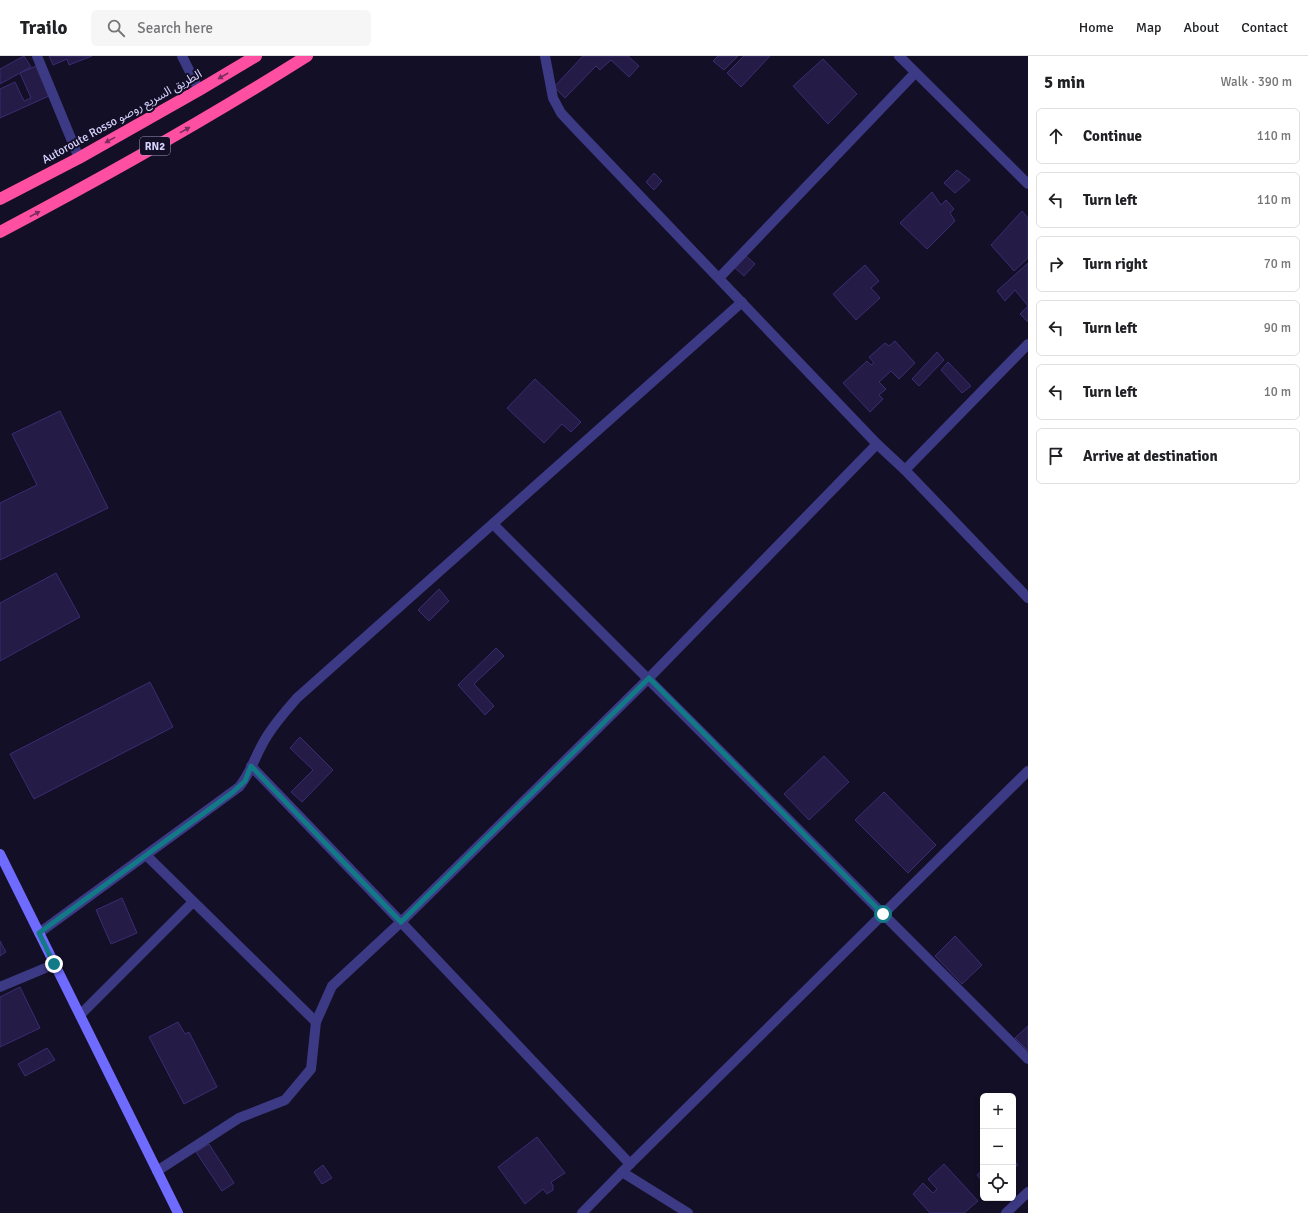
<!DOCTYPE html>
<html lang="en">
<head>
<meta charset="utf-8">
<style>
	:root { --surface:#fff; --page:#f6f6f6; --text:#202124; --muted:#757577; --line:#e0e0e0 }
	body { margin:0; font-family:Signika,"Noto Sans Arabic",sans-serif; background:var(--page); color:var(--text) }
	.controls { position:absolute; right:12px; bottom:12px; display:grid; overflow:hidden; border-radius:6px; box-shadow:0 2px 6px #0003 }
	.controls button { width:36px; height:36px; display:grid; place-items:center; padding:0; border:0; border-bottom:1px solid var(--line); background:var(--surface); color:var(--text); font:20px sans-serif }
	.stop { position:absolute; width:12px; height:12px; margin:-9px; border:3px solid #127987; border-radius:50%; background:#fff }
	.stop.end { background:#127987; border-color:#fff; box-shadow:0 1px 4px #0008 }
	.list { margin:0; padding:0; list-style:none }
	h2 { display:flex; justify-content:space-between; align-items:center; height:52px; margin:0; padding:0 16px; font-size:17px }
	h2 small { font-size:13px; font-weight:400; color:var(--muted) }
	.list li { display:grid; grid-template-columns:26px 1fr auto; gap:12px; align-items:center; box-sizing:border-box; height:56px; margin:0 8px 8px; padding:0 8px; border:1px solid var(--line); border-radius:6px }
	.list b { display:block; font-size:15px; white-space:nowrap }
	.list em { font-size:13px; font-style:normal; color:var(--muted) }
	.icon { flex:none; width:22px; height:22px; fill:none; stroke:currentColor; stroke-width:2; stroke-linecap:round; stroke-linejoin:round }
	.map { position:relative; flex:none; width:1028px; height:1157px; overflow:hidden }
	header { display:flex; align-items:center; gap:24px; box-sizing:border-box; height:56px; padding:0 20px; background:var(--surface); border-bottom:1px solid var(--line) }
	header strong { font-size:19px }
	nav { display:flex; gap:22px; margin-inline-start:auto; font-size:14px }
	.search { width:280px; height:36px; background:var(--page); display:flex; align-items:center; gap:10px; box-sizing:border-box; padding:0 14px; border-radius:6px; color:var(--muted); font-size:15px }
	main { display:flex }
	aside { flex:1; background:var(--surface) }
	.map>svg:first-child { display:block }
	.building { fill:#241b47; stroke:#3b2d73 }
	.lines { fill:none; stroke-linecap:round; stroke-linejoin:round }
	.street { stroke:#3d3a85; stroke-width:10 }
	.secondary { stroke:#6f6bff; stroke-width:10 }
	.highway { stroke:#ff4fa3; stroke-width:12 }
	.oneway { fill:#7d2c5e }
	.route { stroke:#127987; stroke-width:5 }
	.labels { text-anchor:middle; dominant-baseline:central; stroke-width:4; stroke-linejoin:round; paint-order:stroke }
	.shield { fill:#130f26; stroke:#9e99be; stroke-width:1 }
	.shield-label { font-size:11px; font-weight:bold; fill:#d9d4ff }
	.street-label { font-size:12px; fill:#d9d4ff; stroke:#130f26 }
</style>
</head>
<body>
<header>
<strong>Trailo</strong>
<div class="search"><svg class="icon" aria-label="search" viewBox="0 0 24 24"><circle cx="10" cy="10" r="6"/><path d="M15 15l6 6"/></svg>Search here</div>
<nav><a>Home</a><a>Map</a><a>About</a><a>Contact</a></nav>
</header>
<main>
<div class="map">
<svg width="1028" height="1157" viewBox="0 0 1028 1157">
	<rect width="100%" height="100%" fill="#130f26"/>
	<!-- building -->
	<g class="building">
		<polygon points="24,0 31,11 0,28 0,13"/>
		<polygon points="49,0 92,0 69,9 67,3 53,9"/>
		<polygon points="583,0 628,0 639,10 629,21 611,4 600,14 596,10 565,42 554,31"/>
		<polygon points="718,0 738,0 724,14 713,5"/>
		<polygon points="744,0 770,0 741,31 727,17"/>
		<polygon points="823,3 857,38 828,68 793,30"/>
		<polygon points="36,10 49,40 0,62 0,33 15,26 24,45 31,42 20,17"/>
		<polygon points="957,114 970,124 955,137 944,127"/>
		<polygon points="654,117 662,125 654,134 646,126"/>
		<polygon points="932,136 941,149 946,144 954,153 950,157 955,165 927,193 900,167"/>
		<polygon points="1022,155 1028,162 1028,202 1014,215 991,189"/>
		<polygon points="745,199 755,208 744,220 734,211"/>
		<polygon points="1028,207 1028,250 1015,234 1005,245 997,235"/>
		<polygon points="865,209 879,225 871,232 880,242 856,264 833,238"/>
		<polygon points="1028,250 1028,266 1020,258"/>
		<polygon points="895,285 915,307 899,323 891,315 879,326 886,333 879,339 883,343 870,356 843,327 867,305 871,309 874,307 869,301 885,287 889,290"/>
		<polygon points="937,296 944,304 919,330 912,323"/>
		<polygon points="948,306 971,330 962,337 941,314"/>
		<polygon points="535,323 581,366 571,376 562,368 544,387 507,352"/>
		<polygon points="60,355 108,452 0,504 0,447 37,429 12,378"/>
		<polygon points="56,517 80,561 0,605 0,547"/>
		<polygon points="439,533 449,545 429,565 418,554"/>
		<polygon points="496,592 504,600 474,628 494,650 485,659 458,629"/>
		<polygon points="150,626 173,671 34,743 10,698"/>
		<polygon points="300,681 333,714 302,746 291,736 313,714 290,692"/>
		<polygon points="824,700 849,726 809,764 784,738"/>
		<polygon points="884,736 936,789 908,817 855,764"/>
		<polygon points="122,842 137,877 111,888 96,854"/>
		<polygon points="955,880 982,909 962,928 935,900"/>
		<polygon points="0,885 6,896 0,900"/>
		<polygon points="20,931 40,972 0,991 0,941"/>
		<polygon points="178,966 185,978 189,976 217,1031 184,1048 149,981"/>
		<polygon points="1028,970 1028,995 1015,982"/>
		<polygon points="47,992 55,1004 25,1020 18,1008"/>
		<polygon points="537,1081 565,1117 551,1126 553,1130 553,1134 547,1138 543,1133 525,1148 498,1111"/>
		<polygon points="209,1088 234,1127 222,1135 196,1096"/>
		<polygon points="1013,1103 1018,1109 1013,1113"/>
		<polygon points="944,1108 978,1145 964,1157 930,1157 913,1138 923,1127 933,1137 937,1133 928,1123"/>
		<polygon points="323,1109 332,1122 322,1128 314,1116"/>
		<polygon points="983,1114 983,1126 977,1119"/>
	</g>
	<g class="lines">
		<!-- street -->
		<g class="street">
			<polyline points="37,0 79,102"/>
			<polyline points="182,0 199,34"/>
			<polyline points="545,0 553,42 561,57 575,72 877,388 905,414 1028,542"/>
			<polyline points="899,0 1028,128"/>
			<polyline points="719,222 915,17"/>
			<polyline points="905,414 1028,288"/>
			<polyline points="493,468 1028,1003"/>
			<polyline points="251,710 401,866 630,1108"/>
			<polyline points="146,799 316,966"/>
			<path d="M39,877l200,-146c11,-13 16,-30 24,-44 9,-17 22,-31 34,-45l445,-396"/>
			<polyline points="0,931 55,908"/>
			<polyline points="80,959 193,846"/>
			<polyline points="157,1115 239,1062 285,1044 311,1013 316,966 332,930 401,866 649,622 877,388"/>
			<polyline points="622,1116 688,1157"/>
			<polyline points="582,1157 630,1108 1028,715"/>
			<polyline points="1006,1157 1028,1136"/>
		</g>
		<!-- secondary -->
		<polyline class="secondary" points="0,798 178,1157"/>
		<!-- highway -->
		<g class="highway">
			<polyline points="0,143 79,102 199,34 256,0"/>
			<path d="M0,176c104,-55 207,-113 307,-176"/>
		</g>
	</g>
	<!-- one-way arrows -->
	<defs><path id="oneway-solid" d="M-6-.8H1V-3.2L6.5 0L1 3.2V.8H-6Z"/></defs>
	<g class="oneway">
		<use href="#oneway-solid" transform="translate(223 20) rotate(150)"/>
		<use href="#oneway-solid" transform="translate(185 74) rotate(-29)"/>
		<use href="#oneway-solid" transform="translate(110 84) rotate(151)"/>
		<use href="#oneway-solid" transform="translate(35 158) rotate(-28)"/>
	</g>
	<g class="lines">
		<!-- route -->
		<polyline class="route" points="54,908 39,877 233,736 245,725 251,710 401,866 649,622 883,858"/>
	</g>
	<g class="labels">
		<!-- shield labels -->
		<rect class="shield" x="140" y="81" width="30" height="18" rx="3"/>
		<g class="shield-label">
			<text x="155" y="90">RN2</text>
		</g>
		<!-- street labels -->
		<g class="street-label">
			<text transform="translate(122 61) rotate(-29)">Autoroute Rosso الطريق السريع روصو</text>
		</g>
	</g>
</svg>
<div class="controls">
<button>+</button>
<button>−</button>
<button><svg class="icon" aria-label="locate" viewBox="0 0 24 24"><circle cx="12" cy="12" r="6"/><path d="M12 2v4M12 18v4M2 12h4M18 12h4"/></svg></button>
</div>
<div class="stop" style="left:883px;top:858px"></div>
<div class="stop end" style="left:54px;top:908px"></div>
</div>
<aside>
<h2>5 min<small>Walk · 390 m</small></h2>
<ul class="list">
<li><svg class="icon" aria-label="ahead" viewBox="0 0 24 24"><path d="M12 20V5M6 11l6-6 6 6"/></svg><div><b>Continue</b></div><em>110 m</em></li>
<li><svg class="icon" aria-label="left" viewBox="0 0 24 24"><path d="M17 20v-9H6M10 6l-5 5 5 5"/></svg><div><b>Turn left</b></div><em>110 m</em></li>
<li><svg class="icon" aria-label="right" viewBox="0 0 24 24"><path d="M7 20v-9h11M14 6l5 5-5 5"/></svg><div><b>Turn right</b></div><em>70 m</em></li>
<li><svg class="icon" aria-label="left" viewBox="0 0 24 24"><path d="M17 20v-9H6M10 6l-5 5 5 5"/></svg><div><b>Turn left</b></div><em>90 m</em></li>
<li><svg class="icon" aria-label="left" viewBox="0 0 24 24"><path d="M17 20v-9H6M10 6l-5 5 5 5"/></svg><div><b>Turn left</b></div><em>10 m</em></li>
<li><svg class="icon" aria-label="arrive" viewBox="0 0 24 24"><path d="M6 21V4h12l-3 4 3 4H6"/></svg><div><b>Arrive at destination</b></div></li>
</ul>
</aside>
</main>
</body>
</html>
